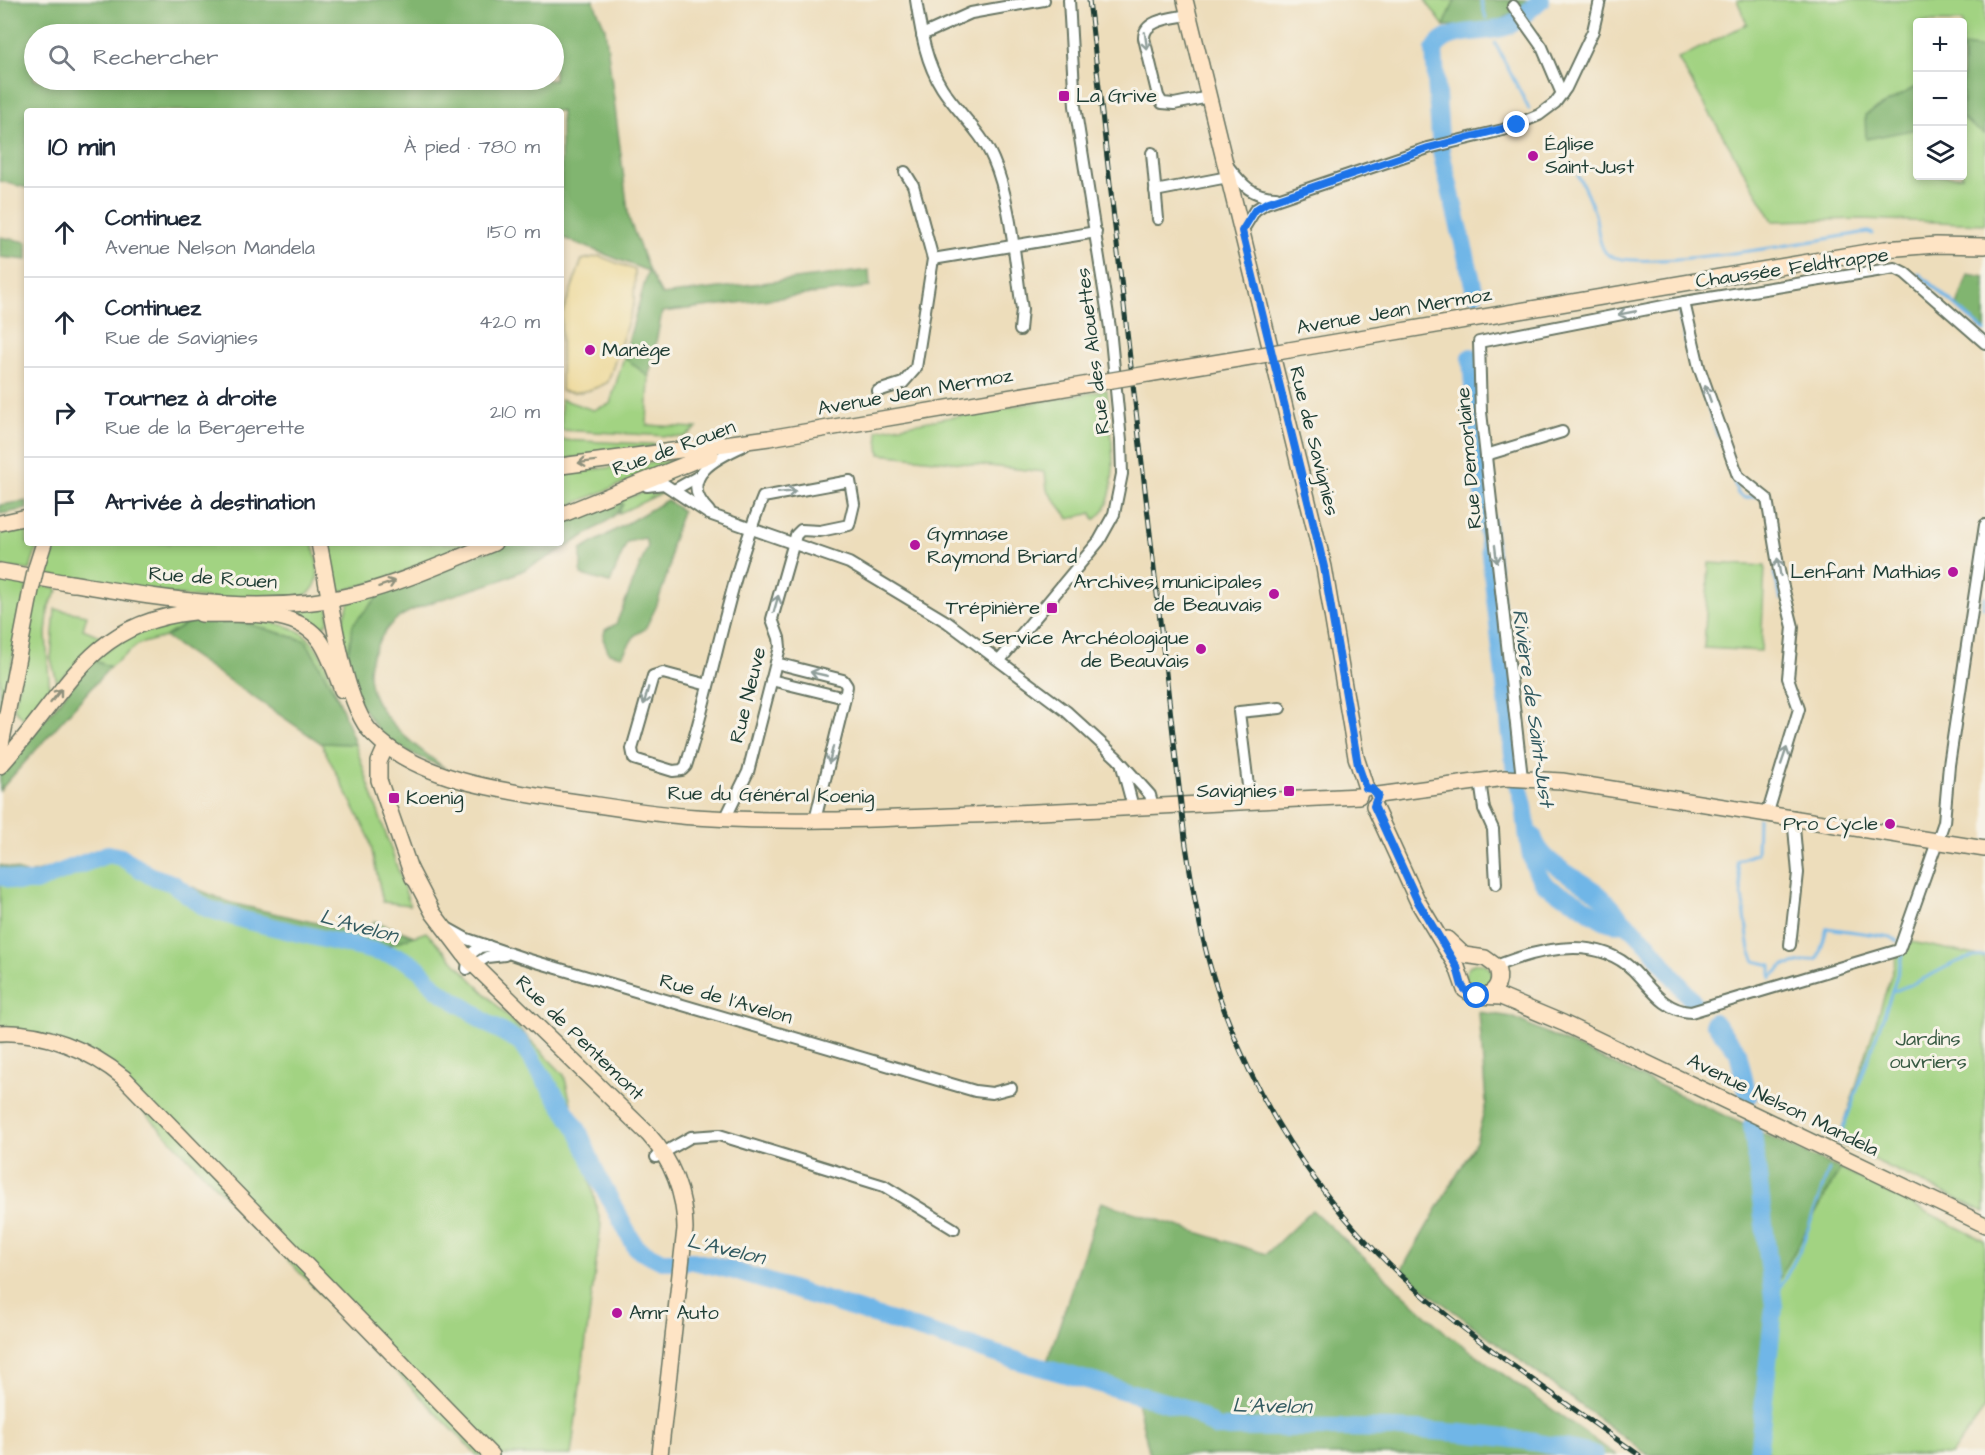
<!DOCTYPE html>
<html lang="fr">
<head>
<meta charset="utf-8">
<style>
	:root { --surface:#fff; --page:#f2f2f3; --text:#1f2937; --muted:#747a83; --line:#e0e1e3 }
	body { margin:0; font-family:"Architects Daughter",sans-serif; background:var(--page); color:var(--text) }
	.controls { position:absolute; right:18px; top:18px; display:grid; overflow:hidden; border-radius:6px; box-shadow:0 3px 9px #0003 }
	.controls button { width:54px; height:54px; display:grid; place-items:center; padding:0; border:0; border-bottom:2px solid var(--line); background:var(--surface); color:var(--text); font:30px sans-serif }
	.stop { position:absolute; width:18px; height:18px; margin:-14px; border:4px solid #1a73e8; border-radius:50%; background:#fff }
	.stop.end { background:#1a73e8; border-color:#fff; box-shadow:0 2px 6px #0008 }
	.list { margin:0; padding:0; list-style:none }
	h2 { display:flex; justify-content:space-between; align-items:center; height:78px; margin:0; padding:0 24px; font-size:26px }
	h2 small { font-size:20px; font-weight:400; color:var(--muted) }
	.list li { display:grid; grid-template-columns:39px 1fr auto; gap:18px; align-items:center; box-sizing:border-box; height:90px; padding:0 24px; border-top:2px solid var(--line) }
	.list b { display:block; font-size:22px; white-space:nowrap }
	.list p { margin:0; font-size:20px; white-space:nowrap; color:var(--muted) }
	.list em { font-size:20px; font-style:normal; color:var(--muted) }
	.icon { flex:none; width:33px; height:33px; fill:none; stroke:currentColor; stroke-width:2; stroke-linecap:round; stroke-linejoin:round }
	.map { position:relative; flex:none; width:1985px; height:1455px; overflow:hidden }
	.search { position:absolute; background:var(--surface); box-shadow:0 3px 9px #0003; left:24px; top:24px; width:540px; height:66px; display:flex; align-items:center; gap:15px; box-sizing:border-box; padding:0 21px; border-radius:33px; color:var(--muted); font-size:22px }
	.panel { position:absolute; background:var(--surface); box-shadow:0 3px 9px #0003; left:24px; top:108px; width:540px; height:438px; border-radius:6px }
	.map>svg:first-child { display:block }
	.green { fill:#a2d382; stroke:#60885b; stroke-width:1.5; fill-rule:evenodd }
	.forest { fill:#81b570; stroke:#507952; stroke-width:1.5; fill-rule:evenodd }
	.sand { fill:#eeda9e; stroke:#868c69; stroke-width:1.5 }
	.lines { fill:none; stroke-linecap:round; stroke-linejoin:round }
	.stream { stroke:#70b6e7; stroke-width:3 }
	.river { stroke:#70b6e7; stroke-width:18 }
	.street-casing { stroke:#677563; stroke-width:14 }
	.secondary-casing { stroke:#677563; stroke-width:18 }
	.street { stroke:#fff; stroke-width:10 }
	.secondary { stroke:#fee4c5; stroke-width:15 }
	.rail-casing { stroke:#1f3d34; stroke-width:5 }
	.rail { stroke:#f7f3e8; stroke-width:3; stroke-dasharray:9; stroke-linecap:butt }
	.secondary-bridge-casing { stroke:#677563; stroke-width:18; stroke-linecap:butt }
	.secondary-bridge { stroke:#fee4c5; stroke-width:15 }
	.oneway { stroke:#8f9e9a }
	.oneway2 { stroke:#8e907c }
	.route { stroke:#1a73e8; stroke-width:8 }
	.poi-dot { fill:#b5179e; stroke:#f7f3e8; stroke-width:2 }
	.labels { text-anchor:middle; dominant-baseline:central; stroke-width:6; stroke-linejoin:round; paint-order:stroke }
	.poi-label { font-size:20px; fill:#1f3d34; stroke:#f7f3e8; text-anchor:start }
	.street-label { font-size:20px; fill:#1f3d34; stroke:#f7f3e8 }
	.park-label { font-size:20px; fill:#395b44; stroke:#f7f3e8 }
	.water-label { font-size:21px; font-style:italic; fill:#335b61; stroke:#f7f3e8 }
</style>
</head>
<body>
<div class="map">
<svg width="1985" height="1455" viewBox="0 0 1985 1455">
	<rect width="100%" height="100%" fill="#f7f3e8"/>
	<filter id="ink" filterUnits="userSpaceOnUse"><feTurbulence type="fractalNoise" baseFrequency=".0167" numOctaves="2"/><feDisplacementMap in="SourceGraphic" scale="12" xChannelSelector="R" yChannelSelector="G"/><feConvolveMatrix kernelMatrix="1 2 1 2 8 2 1 2 1" color-interpolation-filters="sRGB"/></filter>
	<filter id="wash" filterUnits="userSpaceOnUse"><feTurbulence type="fractalNoise" baseFrequency=".008" numOctaves="4" result="noise"/><feDisplacementMap in="SourceGraphic" scale="24" xChannelSelector="R" yChannelSelector="G"/><feGaussianBlur stdDeviation="1.35" result="paint"/><feColorMatrix in="noise" values="0 0 0 0 0 0 0 0 0 0 0 0 0 0 0 0 0 1.4 0 .05"/><feComposite in="paint" operator="in"/></filter>
	<g filter="url(#wash)">
		<rect width="100%" height="100%" fill="#edddbb"/>
		<!-- green -->
		<g class="green">
			<polygon points="1425,0 1455,0 1444,26"/>
			<path d="M1737,0h248v224l-122,-5 -90,2 -95,-162 69,-35zM1918,22h44v154h-44z"/>
			<polygon points="624,357 649,377 647,425 697,428 684,437 561,430 561,399 593,410 610,404"/>
			<path d="M1107,390c2,31 18,113 -13,130l-2,-7 -23,6 -22,-29 -2,-18 -165,-18 -3,-24z"/>
			<polygon points="561,440 667,445 561,460"/>
			<polygon points="670,461 668,465 561,509 561,473"/>
			<polygon points="657,487 666,491 618,514 623,504 619,501"/>
			<polygon points="27,524 27,543 38,543 30,570 0,567 0,531"/>
			<path d="M50,543h263c3,15 10,36 -2,48 -29,29 -225,-10 -271,-17z"/>
			<polygon points="323,543 479,543 385,579 335,593"/>
			<polygon points="1709,563 1765,566 1761,651 1704,648"/>
			<polygon points="0,579 27,584 0,726"/>
			<polygon points="37,586 55,587 58,591 49,605 46,634 50,696 31,717 23,718 14,709"/>
			<polygon points="383,591 347,660 342,624 349,602"/>
			<path d="M329,606l-1,16c-9,13 -29,-3 -40,-8l2,-4z"/>
			<polygon points="55,609 87,615 83,629 105,638 57,682 51,659"/>
			<polygon points="169,620 192,620 165,637 139,644 110,667 93,660 131,633"/>
			<path d="M235,620c76,2 80,15 105,83l-34,-62z"/>
			<polygon points="321,743 355,744 410,905 383,902 369,837"/>
			<polygon points="113,859 223,917 372,951 426,932 564,1075 601,1225 571,1455 477,1455 99,1066 15,1039 0,1044 0,882 35,890"/>
			<polygon points="1902,940 1985,957 1985,1212 1838,1143"/>
			<circle cx="1479" cy="976" r="13"/>
			<polygon points="1840,1169 1985,1241 1985,1408 1951,1455 1770,1455 1756,1440 1766,1316 1776,1285"/>
		</g>
		<!-- forest -->
		<g class="forest">
			<path d="M0,0h593l12,28 24,191 20,52 13,24 207,-25 1,17 -208,25 -13,65 -25,-20 24,-86 -87,-34v-126h-534v77l-27,-7zM34,34h520v46h-520z"/>
			<path d="M1455,0h75c-35,28 -42,27 -86,26z"/>
			<polygon points="1963,46 1985,49 1985,135 1963,119"/>
			<polygon points="1917,86 1917,129 1866,139 1865,115"/>
			<polygon points="0,237 27,242 27,260 0,257"/>
			<polygon points="1968,274 1985,277 1985,331 1957,306"/>
			<polygon points="667,500 682,511 671,546 670,566 656,607 645,629 635,635 622,656 609,653 603,639 605,630 616,624 648,546 645,538 627,542 610,583 581,575 581,550"/>
			<polygon points="27,501 27,509 0,514 0,505"/>
			<path d="M619,501l4,3c-7,14 -21,20 -34,29 -26,17 -59,35 -88,47 -29,11 -79,22 -103,38 -10,7 -17,19 -22,29 -28,52 35,96 70,122l-48,-22 -20,-17 -18,-26 -13,-44 6,-36 30,-33 126,-48h52v-20z"/>
			<polygon points="192,620 235,620 306,641 340,703 355,744 321,743 165,637"/>
			<polygon points="93,660 110,667 0,790 0,775"/>
			<polygon points="115,849 151,870 231,903 368,935 374,921 414,936 372,951 223,917 113,859 35,890 0,882 0,865 29,874"/>
			<polygon points="1479,1012 1512,1017 1840,1169 1776,1285 1766,1316 1756,1440 1770,1455 1648,1455 1433,1296 1402,1269 1476,1142 1486,1103"/>
			<polygon points="1101,1202 1266,1254 1312,1210 1447,1334 1616,1455 1150,1455 1135,1394 1046,1365"/>
		</g>
		<!-- sand -->
		<path class="sand" d="M599,256l36,14 -1,33 -26,79c-14,8 -30,13 -47,9v-74l21,-57z"/>
		<g class="lines">
			<!-- stream -->
			<g class="stream">
				<polyline points="1481,0 1486,18"/>
				<polyline points="1495,43 1529,109"/>
				<path d="M1578,176c7,12 12,24 17,38 3,11 3,30 11,39 23,23 223,-15 262,-21l5,2"/>
				<polyline points="1918,273 1985,331"/>
				<polyline points="1679,312 1687,347 1718,436"/>
				<polyline points="1726,456 1738,494 1745,498 1756,496"/>
				<polyline points="1774,573 1781,599"/>
				<polyline points="1983,607 1985,597"/>
				<polyline points="1786,643 1782,680 1793,712"/>
				<polyline points="1762,809 1788,727"/>
				<polyline points="1758,818 1757,853 1737,861 1750,950 1755,961 1771,965 1771,978 1783,966 1818,959 1827,928 1891,937 1897,941"/>
				<polyline points="1892,992 1904,951"/>
				<path d="M1838,1143l54,-151c10,-4 21,-8 31,-13 23,-11 36,-22 62,-23"/>
				<polyline points="1774,1307 1781,1286 1802,1246 1829,1169"/>
			</g>
			<!-- river -->
			<g class="river">
				<path d="M1475,293l-34,-141 -7,-102c14,-26 56,-13 78,-26 10,-6 19,-16 29,-24"/>
				<polyline points="1471,357 1476,431 1484,504"/>
				<path d="M1486,520l29,252c3,14 9,27 10,41 3,23 3,52 20,71 9,9 26,13 36,21 16,11 25,21 45,18l22,21 45,58"/>
				<path d="M1533,836c7,27 42,40 63,56 11,9 20,21 30,31"/>
				<path d="M0,876l19,6h16l73,-28 13,3 30,19 21,7 34,25 38,12 155,37 18,10 21,23 33,21 12,10 37,21 58,88 20,47 38,71 26,13h31l38,9 281,89 177,50 28,19c127,0 254,-5 378,27"/>
				<polyline points="1714,1022 1738,1052 1748,1097"/>
				<polyline points="1752,1125 1774,1307 1758,1455"/>
			</g>
		</g>
	</g>
	<g filter="url(#ink)">
		<g class="lines">
			<defs>
				<g id="street">
					<path d="M916,0c5,31 9,61 26,88 16,25 39,43 51,71 18,40 22,105 29,150l-2,21"/>
					<polyline points="1513,6 1542,47 1562,94"/>
					<path d="M1188,15c-14,3 -44,4 -44,23l14,58 4,7 12,1 35,-7"/>
					<polyline points="922,35 971,13 1044,0"/>
					<polyline points="1152,153 1158,219"/>
					<path d="M1227,165c14,18 24,32 49,32"/>
					<polyline points="1155,191 1228,177"/>
					<polyline points="1242,231 1255,210 1266,203 1428,148 1503,130 1539,115 1555,103 1566,88 1593,31 1600,0"/>
					<polyline points="933,259 1096,232"/>
					<polyline points="1684,302 1699,367 1738,476 1767,499 1779,571 1793,627 1788,678 1799,709 1768,812"/>
					<polyline points="878,391 903,383 916,368 933,259 913,185 905,172"/>
					<polyline points="1486,455 1562,432"/>
					<polyline points="647,486 664,484 709,514 849,563 947,622 1066,711 1117,758 1150,795 1153,806"/>
					<polyline points="674,490 699,476"/>
					<path d="M709,511c-34,-34 9,-54 36,-66"/>
					<polyline points="1000,660 1099,541 1114,514 1122,474 1121,441 1110,328 1075,106 1069,0"/>
					<polyline points="771,680 845,698 847,686 843,680 776,663"/>
					<path d="M708,685l-45,-12 -10,3 -21,73 2,10 39,12 9,-1 4,-4c28,-89 42,-183 77,-269l87,-16 4,23 -5,21 -29,6 -19,-1 -5,5 -24,84 7,19 1,9 -32,125 -23,47"/>
					<polyline points="1122,766 1133,807"/>
					<polyline points="1522,778 1481,412 1479,342 1684,302 1895,268 1905,273 1985,343"/>
					<polyline points="1480,781 1484,809 1493,829 1496,884"/>
					<polyline points="1250,802 1239,712 1280,708"/>
					<polyline points="815,820 845,698"/>
					<polyline points="449,929 467,939 523,958 975,1091 992,1093 1011,1088"/>
					<polyline points="1790,945 1798,873 1793,816"/>
					<polyline points="488,946 480,947 469,955 467,969 487,957 505,955"/>
					<path d="M1496,966c42,-17 100,-32 137,4 18,18 31,41 58,42l208,-62 45,-128 5,-57 36,-240"/>
					<polyline points="656,1157 691,1137 719,1135 884,1186 954,1229"/>
				</g>
				<g id="secondary">
					<polyline points="1185,0 1324,567 1356,757 1366,788"/>
					<polyline points="1289,350 1885,249 1936,245 1985,246"/>
					<polyline points="1148,374 1256,356"/>
					<polyline points="561,466 769,438 1089,384"/>
					<polyline points="561,515 711,454"/>
					<polyline points="0,523 27,517"/>
					<path d="M319,543c10,45 23,160 53,190 44,46 130,58 191,67 44,6 87,14 132,17 100,7 201,1 301,-3 121,-6 242,-11 363,-18"/>
					<polyline points="36,568 44,543"/>
					<polyline points="0,571 73,584"/>
					<path d="M64,582c97,16 196,36 293,12 47,-12 92,-33 137,-51"/>
					<path d="M201,614c38,2 95,-8 120,28 9,14 15,32 21,48"/>
					<polyline points="386,746 379,762 379,780 413,878"/>
					<polyline points="0,750 31,590"/>
					<path d="M0,766c71,-77 89,-150 209,-155"/>
					<polyline points="1378,795 1505,778 1562,781 1985,849"/>
					<polyline points="1374,806 1418,902 1457,967 1465,990 1475,996 1501,997 1563,1023 1985,1225"/>
					<path d="M410,869l23,44 34,45 181,176c24,26 37,60 37,95l-25,226"/>
					<path d="M1447,939l17,16 21,3 11,8c6,13 2,25 -12,30"/>
					<path d="M0,1033c44,-2 90,17 124,45l367,377"/>
				</g>
			</defs>
			<!-- street casing -->
			<use href="#street" class="street-casing"/>
			<!-- secondary casing -->
			<use href="#secondary" class="secondary-casing"/>
			<!-- street -->
			<use href="#street" class="street"/>
			<!-- secondary -->
			<use href="#secondary" class="secondary"/>
			<defs>
				<path id="rail" d="M1089,0l96,839c7,45 14,90 27,134 35,119 105,228 198,311 71,63 152,116 229,171"/>
			</defs>
			<!-- rail casing -->
			<use href="#rail" class="rail-casing"/>
			<!-- rail -->
			<use href="#rail" class="rail"/>
			<defs>
				<g id="secondary-bridge">
					<polyline points="1256,356 1289,350"/>
					<polyline points="1089,384 1148,374"/>
					<polyline points="31,590 36,568"/>
				</g>
			</defs>
			<!-- secondary-bridge casing -->
			<use href="#secondary-bridge" class="secondary-bridge-casing"/>
			<!-- secondary-bridge -->
			<use href="#secondary-bridge" class="secondary-bridge"/>
		</g>
		<!-- one-way arrows -->
		<defs><path id="oneway-shaft" d="M-6 0H5M1.5-3L5.5 0L1.5 3" fill="none" stroke-width="1.6" stroke-linecap="round" stroke-linejoin="round" transform="scale(1.5)"/></defs>
		<g class="oneway">
			<use href="#oneway-shaft" transform="translate(1146 41) rotate(82)"/>
			<use href="#oneway-shaft" transform="translate(1627 313) rotate(169)"/>
			<use href="#oneway-shaft" transform="translate(1708 394) rotate(-110)"/>
			<use href="#oneway-shaft" transform="translate(787 492) rotate(-5)"/>
			<use href="#oneway-shaft" transform="translate(1496 554) rotate(83)"/>
			<use href="#oneway-shaft" transform="translate(1779 567) rotate(-100)"/>
			<use href="#oneway-shaft" transform="translate(776 604) rotate(-74)"/>
			<use href="#oneway-shaft" transform="translate(819 674) rotate(-167)"/>
			<use href="#oneway-shaft" transform="translate(646 696) rotate(105)"/>
			<use href="#oneway-shaft" transform="translate(831 755) rotate(104)"/>
			<use href="#oneway-shaft" transform="translate(1784 756) rotate(-71)"/>
		</g>
		<g class="oneway2">
			<use href="#oneway-shaft" transform="translate(587 462) rotate(173)"/>
			<use href="#oneway-shaft" transform="translate(387 584) rotate(-18)"/>
			<use href="#oneway-shaft" transform="translate(56 696) rotate(-52)"/>
		</g>
	</g>
	<g class="lines" filter="url(#ink)">
		<!-- route -->
		<polyline class="route" points="1477,996 1468,993 1462,986 1457,967 1418,902 1374,806 1378,795 1372,789 1366,788 1358,765 1324,567 1242,231 1255,210 1266,203 1428,148 1517,125"/>
	</g>
	<!-- markers -->
	<g class="poi-dot">
		<rect x="1058" y="90" width="12" height="12" rx="3"/>
		<circle cx="1533" cy="156" r="6"/>
		<circle cx="590" cy="350" r="6"/>
		<circle cx="915" cy="545" r="6"/>
		<circle cx="1953" cy="572" r="6"/>
		<circle cx="1274" cy="594" r="6"/>
		<rect x="1046" y="602" width="12" height="12" rx="3"/>
		<circle cx="1201" cy="649" r="6"/>
		<rect x="1283" y="785" width="12" height="12" rx="3"/>
		<rect x="388" y="792" width="12" height="12" rx="3"/>
		<circle cx="1890" cy="824" r="6"/>
		<circle cx="617" cy="1313" r="6"/>
	</g>
	<g class="labels">
		<!-- poi labels -->
		<g class="poi-label">
			<text x="1076" y="96">La Grive</text>
			<text x="1545" y="144">Église<tspan x="1545" dy="23">Saint-Just</tspan></text>
			<text x="602" y="350">Manège</text>
			<text x="927" y="534">Gymnase<tspan x="927" dy="23">Raymond Briard</tspan></text>
			<text x="1941" y="572" text-anchor="end">Lenfant Mathias</text>
			<text x="1262" y="582" text-anchor="end">Archives municipales<tspan x="1262" dy="23">de Beauvais</tspan></text>
			<text x="1040" y="608" text-anchor="end">Trépinière</text>
			<text x="1189" y="638" text-anchor="end">Service Archéologique<tspan x="1189" dy="23">de Beauvais</tspan></text>
			<text x="1277" y="791" text-anchor="end">Savignies</text>
			<text x="406" y="798">Koenig</text>
			<text x="1878" y="824" text-anchor="end">Pro Cycle</text>
			<text x="629" y="1313">Amr Auto</text>
		</g>
		<!-- street labels -->
		<g class="street-label">
			<text transform="translate(1792 268) rotate(-8)">Chaussée Feldtrappe</text>
			<text transform="translate(1394 311) rotate(-10)">Avenue Jean Mermoz</text>
			<text transform="translate(1093 351) rotate(-97)">Rue des Alouettes</text>
			<text transform="translate(915 392) rotate(-10)">Avenue Jean Mermoz</text>
			<text transform="translate(1314 441) rotate(76)">Rue de Savignies</text>
			<text transform="translate(674 448) rotate(-20)">Rue de Rouen</text>
			<text transform="translate(1469 458) rotate(-95)">Rue Demorlaine</text>
			<text transform="translate(213 578) rotate(4)">Rue de Rouen</text>
			<text transform="translate(748 695) rotate(-76)">Rue Neuve</text>
			<text transform="translate(771 795) rotate(1)">Rue du Général Koenig</text>
			<text transform="translate(726 999) rotate(16)">Rue de l'Avelon</text>
			<text transform="translate(580 1038) rotate(44)">Rue de Pentemont</text>
			<text transform="translate(1783 1105) rotate(26)">Avenue Nelson Mandela</text>
		</g>
		<!-- park labels -->
		<g class="park-label">
			<text x="1928" y="1039">Jardins<tspan x="1928" dy="23">ouvriers</tspan></text>
		</g>
		<!-- water labels -->
		<g class="water-label">
			<text transform="translate(1533 708) rotate(82)">Rivière de Saint-Just</text>
			<text transform="translate(359 926) rotate(15)">L'Avelon</text>
			<text transform="translate(726 1249) rotate(13)">L'Avelon</text>
			<text transform="translate(1272 1406) rotate(1)">L'Avelon</text>
		</g>
	</g>
</svg>
<div class="controls">
<button>+</button>
<button>−</button>
<button><svg class="icon" aria-label="layers" viewBox="0 0 24 24"><path d="M12 4l9 5-9 5-9-5zM3 14l9 5 9-5"/></svg></button>
</div>
<div class="stop" style="left:1477px;top:996px"></div>
<div class="stop end" style="left:1517px;top:125px"></div>
<div class="search"><svg class="icon" aria-label="search" viewBox="0 0 24 24"><circle cx="10" cy="10" r="6"/><path d="M15 15l6 6"/></svg>Rechercher</div>
<section class="panel">
<h2>10 min<small>À pied · 780 m</small></h2>
<ul class="list">
<li><svg class="icon" aria-label="ahead" viewBox="0 0 24 24"><path d="M12 20V5M6 11l6-6 6 6"/></svg><div><b>Continuez</b><p>Avenue Nelson Mandela</p></div><em>150 m</em></li>
<li><svg class="icon" aria-label="ahead" viewBox="0 0 24 24"><path d="M12 20V5M6 11l6-6 6 6"/></svg><div><b>Continuez</b><p>Rue de Savignies</p></div><em>420 m</em></li>
<li><svg class="icon" aria-label="right" viewBox="0 0 24 24"><path d="M7 20v-9h11M14 6l5 5-5 5"/></svg><div><b>Tournez à droite</b><p>Rue de la Bergerette</p></div><em>210 m</em></li>
<li><svg class="icon" aria-label="arrive" viewBox="0 0 24 24"><path d="M6 21V4h12l-3 4 3 4H6"/></svg><div><b>Arrivée à destination</b></div></li>
</ul>
</section>
</div>
</body>
</html>
